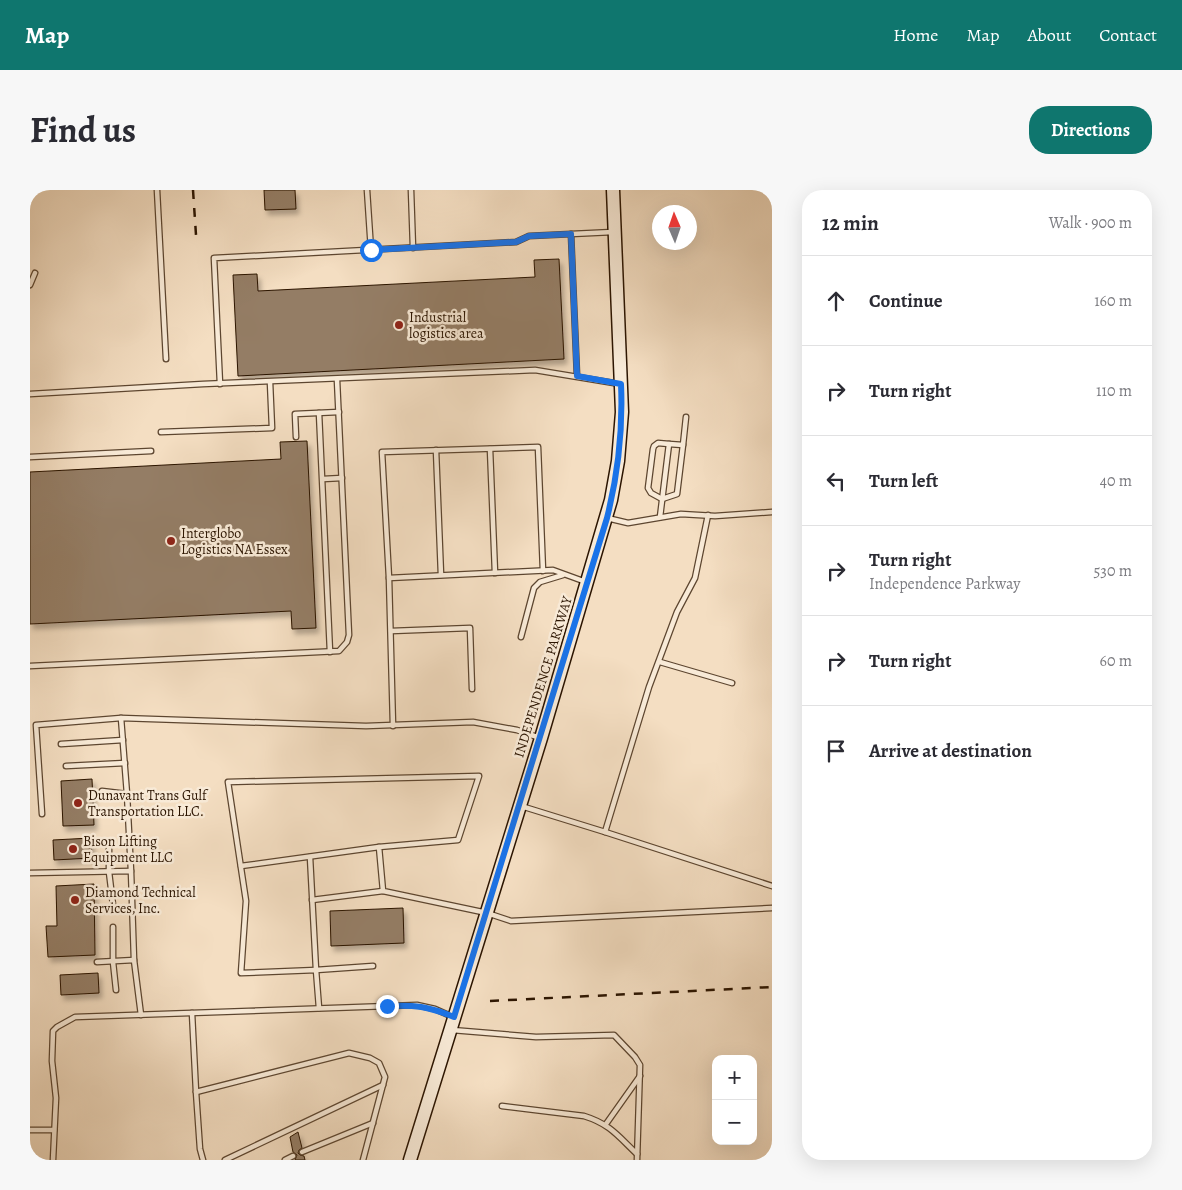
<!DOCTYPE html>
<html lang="en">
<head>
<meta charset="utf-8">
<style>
	:root { --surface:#fff; --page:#f7f7f7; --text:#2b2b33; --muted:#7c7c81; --line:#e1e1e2; --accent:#0f766e }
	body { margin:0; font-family:Alegreya,serif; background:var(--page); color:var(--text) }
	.controls { position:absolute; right:15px; bottom:15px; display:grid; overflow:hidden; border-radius:10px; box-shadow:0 5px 20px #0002 }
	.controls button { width:45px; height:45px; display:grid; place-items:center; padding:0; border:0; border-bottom:1px solid var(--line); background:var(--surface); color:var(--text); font:25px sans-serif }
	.compass { position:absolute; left:622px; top:15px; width:45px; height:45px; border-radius:50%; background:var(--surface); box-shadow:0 5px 20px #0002; rotate:358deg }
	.stop { position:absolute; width:15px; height:15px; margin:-11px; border:4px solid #1a73e8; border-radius:50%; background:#fff }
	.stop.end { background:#1a73e8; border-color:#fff; box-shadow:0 1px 5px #0008 }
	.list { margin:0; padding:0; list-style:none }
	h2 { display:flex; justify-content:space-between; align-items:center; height:65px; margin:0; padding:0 20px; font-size:21px }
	h2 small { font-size:16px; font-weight:400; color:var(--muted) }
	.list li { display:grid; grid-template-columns:32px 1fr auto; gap:15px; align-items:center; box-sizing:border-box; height:90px; padding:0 20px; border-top:1px solid var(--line) }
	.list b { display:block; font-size:19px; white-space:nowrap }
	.list p { margin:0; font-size:16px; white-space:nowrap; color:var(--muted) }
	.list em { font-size:16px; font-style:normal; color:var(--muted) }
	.icon { flex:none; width:28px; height:28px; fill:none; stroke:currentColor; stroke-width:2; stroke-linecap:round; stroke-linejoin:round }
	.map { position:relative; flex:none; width:742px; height:970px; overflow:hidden; border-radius:20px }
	header { display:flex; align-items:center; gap:30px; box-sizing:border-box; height:70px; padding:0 25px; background:var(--accent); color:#fff }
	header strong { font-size:24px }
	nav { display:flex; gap:28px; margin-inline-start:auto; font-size:18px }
	.intro { display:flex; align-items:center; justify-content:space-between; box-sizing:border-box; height:120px; padding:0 30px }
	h1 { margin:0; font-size:35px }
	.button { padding:12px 22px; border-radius:20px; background:var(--accent); color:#fff; font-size:18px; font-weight:700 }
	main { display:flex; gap:30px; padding:0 30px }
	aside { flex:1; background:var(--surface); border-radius:20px; box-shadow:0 5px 20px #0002 }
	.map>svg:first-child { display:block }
	.building { fill:#947d65; stroke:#2b1400; filter:url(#shadow) }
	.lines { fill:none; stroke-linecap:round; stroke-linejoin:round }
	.service-casing { stroke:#5d4630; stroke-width:7 }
	.secondary-casing { stroke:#2b1400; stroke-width:15 }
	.service { stroke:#f8ead7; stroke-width:4.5 }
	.secondary { stroke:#f8ead7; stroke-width:12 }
	.rail { stroke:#2b1400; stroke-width:2.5; stroke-dasharray:9 9; stroke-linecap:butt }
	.route { stroke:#1a73e8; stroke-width:6 }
	.poi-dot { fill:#8f2418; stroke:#f8ead7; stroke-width:2 }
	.labels { text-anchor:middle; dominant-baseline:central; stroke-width:5; stroke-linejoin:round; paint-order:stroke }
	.poi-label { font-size:14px; fill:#2b1400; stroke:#f8ead7; text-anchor:start }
	.street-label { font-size:14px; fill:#2b1400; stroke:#f8ead7 }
</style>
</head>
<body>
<header>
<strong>Map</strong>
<nav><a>Home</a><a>Map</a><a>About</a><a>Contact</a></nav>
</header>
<div class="intro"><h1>Find us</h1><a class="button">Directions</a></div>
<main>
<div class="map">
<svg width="742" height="970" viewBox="0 0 742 970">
	<defs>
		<filter id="shadow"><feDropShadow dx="3" dy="5" stdDeviation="2.5" flood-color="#0004"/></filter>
	</defs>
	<rect width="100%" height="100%" fill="#f4dec2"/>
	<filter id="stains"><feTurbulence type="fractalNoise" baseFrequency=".004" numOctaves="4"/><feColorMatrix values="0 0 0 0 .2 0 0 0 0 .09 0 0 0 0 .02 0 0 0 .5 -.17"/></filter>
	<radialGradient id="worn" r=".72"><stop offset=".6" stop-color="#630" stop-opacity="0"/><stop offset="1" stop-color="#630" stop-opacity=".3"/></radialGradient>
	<!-- building -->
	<g class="building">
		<polygon points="234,0 265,0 266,19 235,20"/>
		<polygon points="529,69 534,169 208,186 203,85 227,84 228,101 505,87 504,70"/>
		<polygon points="277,251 286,438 262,439 261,421 0,434 0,282 251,269 250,252"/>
		<polygon points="62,589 64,635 33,636 31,591"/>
		<polygon points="61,648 62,668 24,670 23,650"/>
		<polygon points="64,694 65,765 18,767 16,736 27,736 26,696"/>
		<polygon points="373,718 374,753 301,756 300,721"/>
		<polygon points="68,783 69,803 31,805 30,785"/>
		<polygon points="268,942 272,958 269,960 268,963 270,965 274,966 275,970 265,970 267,965 263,962 260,947"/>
	</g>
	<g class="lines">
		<defs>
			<g id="service">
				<polyline points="127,0 136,169"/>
				<polyline points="337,0 341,60"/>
				<polyline points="381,0 383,58"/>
				<polyline points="541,44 547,186"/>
				<polyline points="0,95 5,83"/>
				<polyline points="190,194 184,68 486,52 499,46 583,42"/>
				<polyline points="0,204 173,194 505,180 590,194"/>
				<polyline points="289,223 300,462"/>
				<polyline points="131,242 242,238 240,192"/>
				<polyline points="266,247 265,224 309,222"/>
				<polyline points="639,254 628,253 624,256 623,259 618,298 621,303 632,309 647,304 653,255"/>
				<polyline points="460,259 465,383"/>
				<polyline points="406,260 411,385"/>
				<polyline points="0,267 121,261"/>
				<polyline points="293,289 312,288"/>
				<polyline points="630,327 639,254 653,255 656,227"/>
				<polyline points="577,328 598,333 651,324 685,326 742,322"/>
				<polyline points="359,388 523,380 556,392"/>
				<polyline points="361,441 440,438 442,499"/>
				<polyline points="491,447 504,398 510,392 533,385"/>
				<polyline points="630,472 702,493"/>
				<polyline points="0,476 309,461 317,452 319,445 307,190"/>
				<polyline points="91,528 97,604"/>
				<polyline points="363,536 359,388 352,262 508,257 513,381"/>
				<polyline points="31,554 93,550"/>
				<polyline points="36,576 95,573"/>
				<polyline points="72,601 97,604 101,681"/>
				<polyline points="491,616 575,642 619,497 647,422 665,388 678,325"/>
				<polyline points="12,624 6,535 91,528 336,536 443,532 487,540 510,548"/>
				<polyline points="575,642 742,696"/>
				<polyline points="79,653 79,682 83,715"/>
				<polyline points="280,667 286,780 343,776"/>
				<polyline points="211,676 349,657"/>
				<polyline points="0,683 101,681 104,770"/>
				<polyline points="282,710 353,701"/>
				<polyline points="83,737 83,772 86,800"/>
				<polyline points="67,772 104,770 111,825"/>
				<polyline points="289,818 286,780 211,783 216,711 198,592 449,586 428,650 349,657 353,701 457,723 481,731 742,718"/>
				<polyline points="162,823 166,902 170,959 173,970"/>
				<polyline points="422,840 506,847 584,845 605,867 610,875 607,970"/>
				<polyline points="166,902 319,863 340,868 349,873 355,887 333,970"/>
				<path d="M472,916l82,10c26,8 34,20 53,38"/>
				<polyline points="576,934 610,886"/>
				<polyline points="0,940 24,940"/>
				<polyline points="272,962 343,933"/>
				<polyline points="23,970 26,908 22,871 23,841 27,837 45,827 387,815 405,819 423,827"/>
				<polyline points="195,970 353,895"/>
				<polyline points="255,970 263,966"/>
			</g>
			<polyline id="secondary" points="380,970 511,548 581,310 588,271 592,222 583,0"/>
		</defs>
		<!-- service casing -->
		<use href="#service" class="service-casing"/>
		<!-- secondary casing -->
		<use href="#secondary" class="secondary-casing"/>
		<!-- service -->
		<use href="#service" class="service"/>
		<!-- secondary -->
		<use href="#secondary" class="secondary"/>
		<!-- rail -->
		<g class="rail">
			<polyline points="163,0 166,45"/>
			<polyline points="460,811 742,797"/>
		</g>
	</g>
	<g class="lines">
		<!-- route -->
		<path class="route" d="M341,60l145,-8 13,-6 42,-2 6,142 44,8c2,45 -3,90 -14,134l-153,499c-27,-11 -38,-12 -67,-11"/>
	</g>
	<!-- markers -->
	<g class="poi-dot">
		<circle cx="369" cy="135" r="5"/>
		<circle cx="141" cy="351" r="5"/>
		<circle cx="48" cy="613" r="5"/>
		<circle cx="43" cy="659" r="5"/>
		<circle cx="45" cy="710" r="5"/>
	</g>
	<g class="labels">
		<!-- poi labels -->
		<g class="poi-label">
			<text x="379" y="127">Industrial<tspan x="379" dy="16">logistics area</tspan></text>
			<text x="151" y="343">Interglobo<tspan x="151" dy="16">Logistics NA Essex</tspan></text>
			<text x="58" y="605">Dunavant Trans Gulf<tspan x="58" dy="16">Transportation LLC.</tspan></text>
			<text x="53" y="651">Bison Lifting<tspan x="53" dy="16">Equipment LLC</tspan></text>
			<text x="55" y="702">Diamond Technical<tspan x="55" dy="16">Services, Inc.</tspan></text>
		</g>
		<!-- street labels -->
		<g class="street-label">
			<text transform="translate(513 487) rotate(-73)">INDEPENDENCE PARKWAY</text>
		</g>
	</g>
	<rect width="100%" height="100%" filter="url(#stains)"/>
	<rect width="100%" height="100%" fill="url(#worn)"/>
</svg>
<div class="controls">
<button>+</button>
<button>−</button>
</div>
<svg class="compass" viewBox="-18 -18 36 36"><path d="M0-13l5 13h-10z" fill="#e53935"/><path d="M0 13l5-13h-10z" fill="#7c7c81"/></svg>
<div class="stop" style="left:341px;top:60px"></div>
<div class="stop end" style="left:357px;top:816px"></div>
</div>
<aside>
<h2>12 min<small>Walk · 900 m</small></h2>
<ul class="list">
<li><svg class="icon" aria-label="ahead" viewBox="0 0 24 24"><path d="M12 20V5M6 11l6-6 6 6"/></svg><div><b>Continue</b></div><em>160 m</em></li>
<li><svg class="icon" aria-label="right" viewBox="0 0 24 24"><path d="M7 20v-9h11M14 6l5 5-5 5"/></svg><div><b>Turn right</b></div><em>110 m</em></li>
<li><svg class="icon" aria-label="left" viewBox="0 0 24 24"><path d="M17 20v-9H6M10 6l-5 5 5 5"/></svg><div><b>Turn left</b></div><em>40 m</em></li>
<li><svg class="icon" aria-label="right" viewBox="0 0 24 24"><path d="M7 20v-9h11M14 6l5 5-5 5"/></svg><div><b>Turn right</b><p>Independence Parkway</p></div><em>530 m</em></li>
<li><svg class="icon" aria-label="right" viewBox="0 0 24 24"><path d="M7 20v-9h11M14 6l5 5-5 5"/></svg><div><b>Turn right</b></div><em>60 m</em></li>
<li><svg class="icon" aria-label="arrive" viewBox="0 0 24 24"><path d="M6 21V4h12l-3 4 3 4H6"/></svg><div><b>Arrive at destination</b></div></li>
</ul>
</aside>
</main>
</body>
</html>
